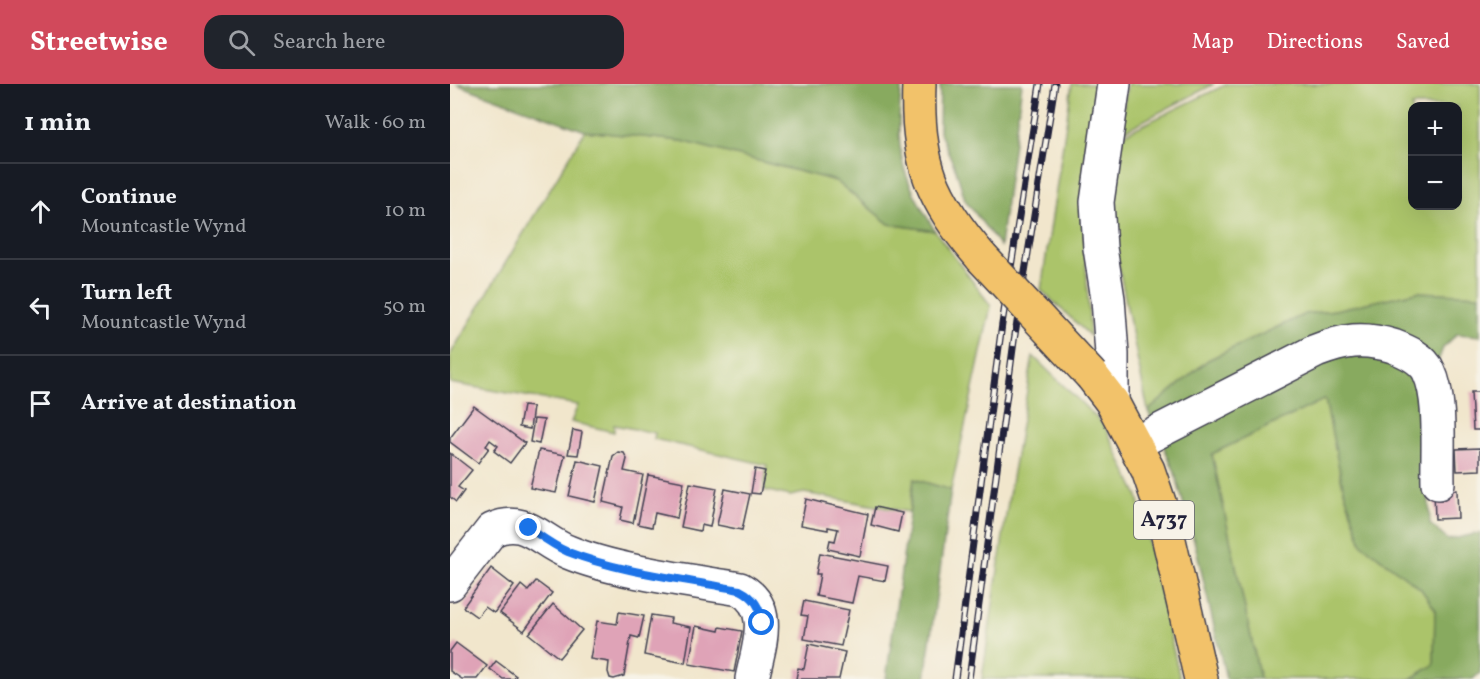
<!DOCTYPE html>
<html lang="en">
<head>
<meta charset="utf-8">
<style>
	:root { --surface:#171b24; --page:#20242c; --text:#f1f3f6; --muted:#9ea1a6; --line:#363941; --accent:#d1495b }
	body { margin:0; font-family:Vollkorn,serif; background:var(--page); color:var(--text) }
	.controls { position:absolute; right:18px; top:18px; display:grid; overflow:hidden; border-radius:12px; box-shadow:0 6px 24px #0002 }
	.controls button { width:54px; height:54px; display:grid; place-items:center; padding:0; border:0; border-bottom:2px solid var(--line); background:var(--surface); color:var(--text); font:30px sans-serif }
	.stop { position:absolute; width:18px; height:18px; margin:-14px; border:4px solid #1a73e8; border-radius:50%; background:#fff }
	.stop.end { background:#1a73e8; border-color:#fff; box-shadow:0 2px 6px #0008 }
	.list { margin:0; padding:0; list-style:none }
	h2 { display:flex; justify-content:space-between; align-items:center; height:78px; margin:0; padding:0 24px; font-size:26px }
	h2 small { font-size:20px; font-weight:400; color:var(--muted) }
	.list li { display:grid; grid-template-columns:39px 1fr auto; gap:18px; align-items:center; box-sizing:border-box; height:96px; padding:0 24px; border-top:2px solid var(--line) }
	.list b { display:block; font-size:22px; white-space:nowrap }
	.list p { margin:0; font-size:20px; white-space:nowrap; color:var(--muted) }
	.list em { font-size:20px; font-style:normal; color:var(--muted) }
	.icon { flex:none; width:33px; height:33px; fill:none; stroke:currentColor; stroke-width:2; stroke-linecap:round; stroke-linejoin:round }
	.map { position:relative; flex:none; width:1030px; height:595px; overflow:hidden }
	header { display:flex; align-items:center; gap:36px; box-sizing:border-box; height:84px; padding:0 30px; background:var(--accent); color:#fff }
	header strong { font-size:28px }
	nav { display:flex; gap:33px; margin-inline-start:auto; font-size:21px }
	.search { width:420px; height:54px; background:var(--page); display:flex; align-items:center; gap:15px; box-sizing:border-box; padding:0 21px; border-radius:18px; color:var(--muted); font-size:22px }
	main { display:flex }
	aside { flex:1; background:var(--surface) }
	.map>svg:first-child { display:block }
	.green { fill:#abc46a; stroke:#667352; stroke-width:1.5; fill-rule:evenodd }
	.forest { fill:#88aa5e; stroke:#55664c; stroke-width:1.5 }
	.building { fill:#dfa3b7 }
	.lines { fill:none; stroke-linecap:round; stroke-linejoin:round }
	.minor-casing { stroke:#413f51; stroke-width:36 }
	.highway-casing { stroke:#413f51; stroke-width:36 }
	.minor { stroke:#fff; stroke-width:33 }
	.highway { stroke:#f2c26a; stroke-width:33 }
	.rail-casing { stroke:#22223b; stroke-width:7 }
	.rail { stroke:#f7f3e8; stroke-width:4.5; stroke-dasharray:14; stroke-linecap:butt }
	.highway-bridge-casing { stroke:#413f51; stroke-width:36; stroke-linecap:butt }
	.highway-bridge { stroke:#f2c26a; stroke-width:33 }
	.route { stroke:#1a73e8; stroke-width:8 }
	.labels { text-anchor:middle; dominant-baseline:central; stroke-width:6; stroke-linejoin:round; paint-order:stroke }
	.shield { fill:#f7f3e8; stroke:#62616f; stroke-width:1.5 }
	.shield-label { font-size:22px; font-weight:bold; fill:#22223b }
</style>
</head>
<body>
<header>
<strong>Streetwise</strong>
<div class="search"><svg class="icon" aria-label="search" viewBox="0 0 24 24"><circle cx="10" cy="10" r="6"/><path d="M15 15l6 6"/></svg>Search here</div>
<nav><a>Map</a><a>Directions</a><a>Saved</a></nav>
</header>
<main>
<aside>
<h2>1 min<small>Walk · 60 m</small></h2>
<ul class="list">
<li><svg class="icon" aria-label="ahead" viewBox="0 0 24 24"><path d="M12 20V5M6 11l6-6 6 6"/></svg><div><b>Continue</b><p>Mountcastle Wynd</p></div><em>10 m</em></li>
<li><svg class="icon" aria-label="left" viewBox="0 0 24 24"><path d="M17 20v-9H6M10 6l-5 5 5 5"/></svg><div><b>Turn left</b><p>Mountcastle Wynd</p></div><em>50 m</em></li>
<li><svg class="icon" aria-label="arrive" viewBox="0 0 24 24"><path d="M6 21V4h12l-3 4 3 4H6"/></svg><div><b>Arrive at destination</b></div></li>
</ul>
</aside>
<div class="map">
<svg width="1030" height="595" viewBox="0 0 1030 595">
	<rect width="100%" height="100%" fill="#f7f3e8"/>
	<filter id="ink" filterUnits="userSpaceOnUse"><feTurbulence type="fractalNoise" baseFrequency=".0167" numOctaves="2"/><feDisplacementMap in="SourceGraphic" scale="12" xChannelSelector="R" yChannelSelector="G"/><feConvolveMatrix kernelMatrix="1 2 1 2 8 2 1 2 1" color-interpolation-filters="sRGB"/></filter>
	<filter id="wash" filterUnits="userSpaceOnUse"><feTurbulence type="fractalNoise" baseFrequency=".008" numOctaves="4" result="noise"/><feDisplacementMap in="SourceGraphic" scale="24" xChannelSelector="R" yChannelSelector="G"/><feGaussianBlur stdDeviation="1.35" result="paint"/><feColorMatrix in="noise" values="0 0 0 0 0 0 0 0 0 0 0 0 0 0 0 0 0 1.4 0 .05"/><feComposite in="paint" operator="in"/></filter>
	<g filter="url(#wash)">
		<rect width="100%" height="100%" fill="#f1e6cc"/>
		<!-- green -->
		<g class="green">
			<polygon points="622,0 651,0 633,127 640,252 591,206"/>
			<polygon points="677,0 764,0 670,49"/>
			<path d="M777,0h253v211l-63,-3 -82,18 -30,4 -97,46 -60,51 -41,-202 17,-75zM962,22h46v100h-46z"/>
			<polygon points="135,47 232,57 386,97 439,140 485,147 541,222 501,406 464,395 459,428 354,409 340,412 314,406 317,381 204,355 205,349 164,341 164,348 121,338 128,321 0,299 0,271"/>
			<polygon points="583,272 654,341 688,412 730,595 532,595 559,411"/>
			<polygon points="875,315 893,403 912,460 971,505 985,525 984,581 960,595 810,595 762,370"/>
		</g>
		<!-- forest -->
		<g class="forest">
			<path d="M6,0h446c-3,24 -5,51 0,75 5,26 20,49 33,72l-46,-7 -53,-43 -154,-40 -97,-10z"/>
			<polygon points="490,0 572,0 550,162 515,116 506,86 489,47"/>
			<polygon points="967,208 1030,211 1030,252 1007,250 993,264 974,314 980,440 998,456 1030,449 1030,589 1023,595 960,595 984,581 985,525 971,505 912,460 893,403 875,315 762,370 810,595 776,595 746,464 724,386 698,327 758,276 855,230 885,226"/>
			<polygon points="464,395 501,406 475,595 436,595"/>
		</g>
		<g id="blocks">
			<!-- building -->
			<g class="building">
				<polygon points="1021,308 1030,308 1030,346 1023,346"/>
				<polygon points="24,322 75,359 60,379 44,367 48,362 40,356 36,362 39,364 28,379 0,358 0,354"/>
				<polygon points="73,322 83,323 80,345 69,343"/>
				<polygon points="84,335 94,336 89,360 80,358"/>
				<polygon points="123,346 132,348 128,371 118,370"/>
				<polygon points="1030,364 1030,386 1007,387 1006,365"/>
				<polygon points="89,366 115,371 106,409 80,404"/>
				<polygon points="168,368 174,369 177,375 174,387 193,391 183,439 170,436 173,423 153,418 163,372"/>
				<polygon points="0,369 22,386 8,403 14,407 6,418 0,413"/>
				<polygon points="127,376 153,382 145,418 119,412"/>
				<polygon points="305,385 315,387 310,410 301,409"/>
				<polygon points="198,391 234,398 227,434 205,429 202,443 188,440"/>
				<polygon points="240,399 267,404 260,443 251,441 250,447 231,443"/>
				<polygon points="275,405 300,410 292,446 267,441"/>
				<polygon points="1007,406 1008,434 985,435 984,407"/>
				<polygon points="356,415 418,430 410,472 378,465 380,456 385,457 388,445 378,443 378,446 351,441"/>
				<polygon points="425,423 452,429 448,448 421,441"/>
				<polygon points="370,469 438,482 435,497 408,492 402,519 366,512 370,490 366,490"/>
				<polygon points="41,484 64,502 44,529 35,523 27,533 13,523"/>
				<polygon points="86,497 102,509 74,547 50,529 71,501 78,507"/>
				<polygon points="354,517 399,526 391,562 354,555 358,532 351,531"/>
				<polygon points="103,520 132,546 109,574 79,550"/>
				<polygon points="169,528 194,532 189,554 181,552 174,592 164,595 160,594 158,588 159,578 140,575 147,537 167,540"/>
				<polygon points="201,531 221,534 220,539 241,543 235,579 194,571"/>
				<polygon points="246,542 269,547 270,543 292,547 284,588 239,580"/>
				<polygon points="6,559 37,582 27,595 12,595 0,587 0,567"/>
				<polygon points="359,560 395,568 389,595 346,595 348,584 354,585"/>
				<polygon points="46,577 66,592 64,595 53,595 40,585"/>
			</g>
		</g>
	</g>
	<g filter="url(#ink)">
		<use href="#blocks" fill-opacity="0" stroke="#413f51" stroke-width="1.5"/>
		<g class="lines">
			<defs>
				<g id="minor">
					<polyline points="662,318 662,270 658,215 650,164 647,118 664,0"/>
					<path d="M684,360l182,-93c28,-11 47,-14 77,-5 13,5 30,12 36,26 13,27 8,80 9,111"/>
					<path d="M0,500l42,-54c33,-15 47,10 76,22 48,20 119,28 172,37 35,19 18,59 12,90"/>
				</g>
				<g id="highway">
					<path d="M469,0c-3,78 12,115 63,174"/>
					<polyline points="642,292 662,318 698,386 713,430 751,595"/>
				</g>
			</defs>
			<!-- minor casing -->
			<use href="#minor" class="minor-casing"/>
			<!-- highway casing -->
			<use href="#highway" class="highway-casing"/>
			<!-- minor -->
			<use href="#minor" class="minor"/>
			<!-- highway -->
			<use href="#highway" class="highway"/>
			<defs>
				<g id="rail">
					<polyline points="505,595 552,240 590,0"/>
					<polyline points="519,595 564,257 605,0"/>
				</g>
			</defs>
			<!-- rail casing -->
			<use href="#rail" class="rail-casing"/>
			<!-- rail -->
			<use href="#rail" class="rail"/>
			<defs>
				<polyline id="highway-bridge" points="532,174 642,292"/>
			</defs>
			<!-- highway-bridge casing -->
			<use href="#highway-bridge" class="highway-bridge-casing"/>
			<!-- highway-bridge -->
			<use href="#highway-bridge" class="highway-bridge"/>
		</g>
	</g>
	<g class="lines" filter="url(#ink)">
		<!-- route -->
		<path class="route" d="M79,444c13,9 25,18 39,24 54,21 116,27 172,38 14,7 21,17 22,33"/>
	</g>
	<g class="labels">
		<!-- shield labels -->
		<rect class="shield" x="684" y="417" width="60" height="38" rx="4.5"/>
		<g class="shield-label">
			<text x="714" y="436">A737</text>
		</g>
	</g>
</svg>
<div class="controls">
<button>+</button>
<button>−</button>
</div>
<div class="stop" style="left:312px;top:539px"></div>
<div class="stop end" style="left:79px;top:444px"></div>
</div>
</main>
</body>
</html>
